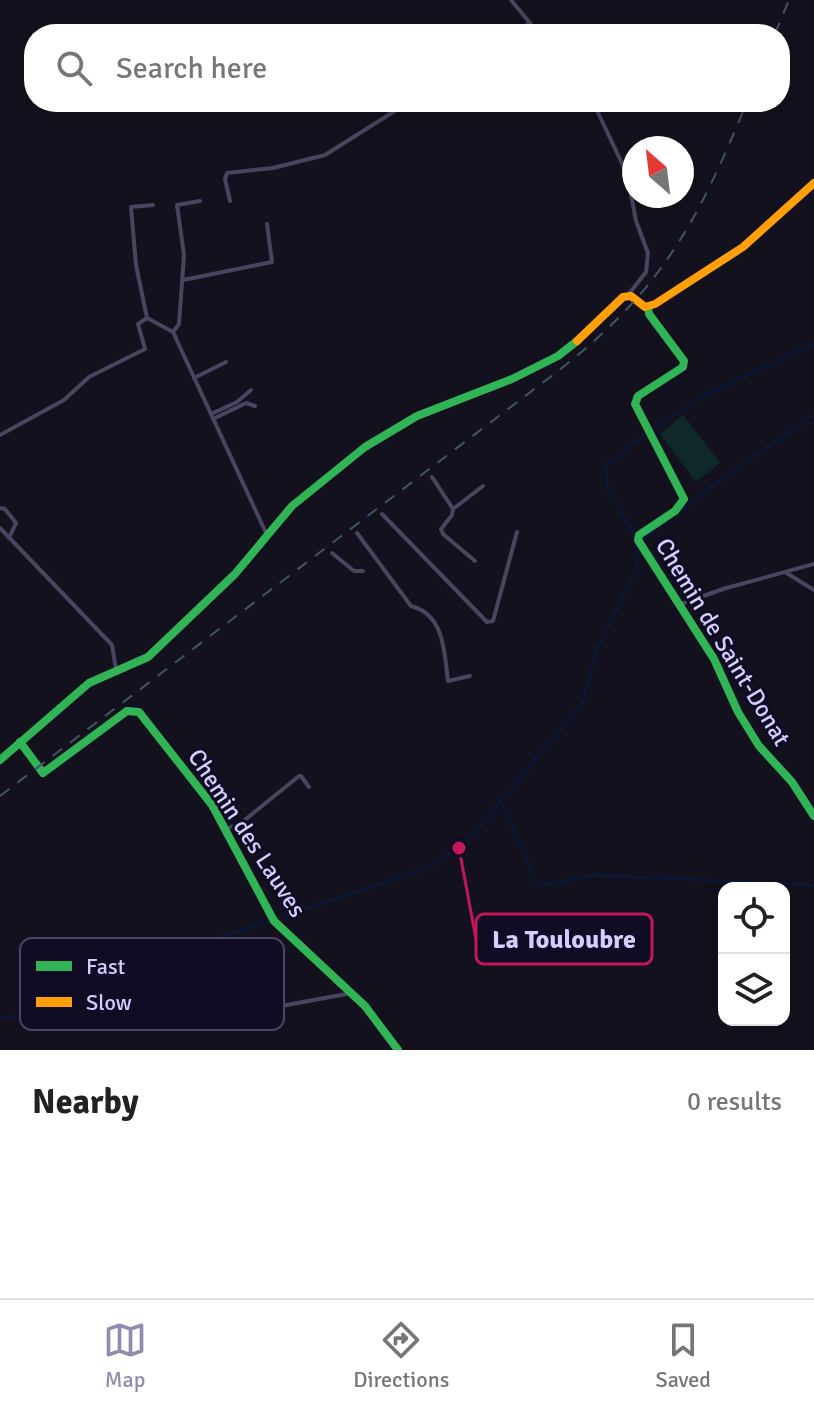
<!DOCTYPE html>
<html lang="en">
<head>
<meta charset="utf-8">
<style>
	:root { --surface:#fff; --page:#f6f6f6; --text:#222; --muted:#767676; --line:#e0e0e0; --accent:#918bb0 }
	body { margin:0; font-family:Signika,sans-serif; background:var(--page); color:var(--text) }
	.controls { position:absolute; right:24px; bottom:24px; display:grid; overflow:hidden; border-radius:16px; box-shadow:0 4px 20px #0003 }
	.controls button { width:72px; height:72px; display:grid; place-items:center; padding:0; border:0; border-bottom:2px solid var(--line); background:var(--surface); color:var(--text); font:40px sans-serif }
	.compass { position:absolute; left:622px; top:136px; width:72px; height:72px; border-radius:50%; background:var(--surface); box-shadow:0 4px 20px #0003; rotate:332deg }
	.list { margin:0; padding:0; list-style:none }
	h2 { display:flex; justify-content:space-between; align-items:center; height:104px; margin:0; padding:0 32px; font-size:34px }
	h2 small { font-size:26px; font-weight:400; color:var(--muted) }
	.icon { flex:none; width:44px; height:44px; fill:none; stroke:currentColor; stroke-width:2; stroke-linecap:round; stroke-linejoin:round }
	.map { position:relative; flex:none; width:814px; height:1050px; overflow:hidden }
	.search { position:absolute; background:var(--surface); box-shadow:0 4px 20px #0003; left:24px; right:24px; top:24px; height:88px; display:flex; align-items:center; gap:20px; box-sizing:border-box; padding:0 28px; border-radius:32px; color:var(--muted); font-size:30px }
	.sheet { height:248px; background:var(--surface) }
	nav { display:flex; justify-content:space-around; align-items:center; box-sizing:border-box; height:112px; border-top:2px solid var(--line); background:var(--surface); font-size:22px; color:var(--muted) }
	nav a { display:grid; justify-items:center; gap:4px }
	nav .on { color:var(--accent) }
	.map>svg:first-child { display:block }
	.green { fill:#0f292b }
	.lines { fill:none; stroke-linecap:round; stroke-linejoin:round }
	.stream { stroke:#07193f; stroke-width:2 }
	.street { stroke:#47455f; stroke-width:4 }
	.fast { stroke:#30b455; stroke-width:8 }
	.slow { stroke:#ff9f0a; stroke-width:8 }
	.rail { stroke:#405468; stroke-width:2; stroke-dasharray:12 10; stroke-linecap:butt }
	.labels { text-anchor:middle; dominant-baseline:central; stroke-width:6; stroke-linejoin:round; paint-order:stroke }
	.street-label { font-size:24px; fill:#d5cdff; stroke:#100c23 }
	.key { fill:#100c23; stroke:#4b4665; stroke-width:2 }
	.key-label { font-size:22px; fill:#d5cdff }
	.leader { fill:none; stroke:#c2185b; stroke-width:3 }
	.callout-dot { fill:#c2185b; stroke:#100c23; stroke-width:3 }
	.callout { fill:#100c23; stroke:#c2185b; stroke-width:3 }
	.callout-label { font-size:26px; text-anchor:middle; font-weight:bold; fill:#d5cdff }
</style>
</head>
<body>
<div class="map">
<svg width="814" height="1050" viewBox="0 0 814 1050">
	<rect width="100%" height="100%" fill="#14111e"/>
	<!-- green -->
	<polygon class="green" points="683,415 720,463 696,482 660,434"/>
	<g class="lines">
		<!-- stream -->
		<g class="stream">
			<polyline points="651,430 702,397 814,343"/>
			<polyline points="641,541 730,473 814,415"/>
			<polyline points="500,802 506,811 538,886 594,875 814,885"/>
			<polyline points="0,1018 47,1013 70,1006 135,973 224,936 422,870 449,855 476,831 583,702 597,649 638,565 635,537 608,488 605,466 646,434"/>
		</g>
		<!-- street -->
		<g class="street">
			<polyline points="511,0 539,34"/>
			<polyline points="513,34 530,23"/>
			<polyline points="593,102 627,174 636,221 648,253 646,272 628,295"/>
			<polyline points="200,201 177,205 184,255 179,324 173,332 267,535"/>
			<polyline points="230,201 225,179 227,173 273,168 325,155 409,102"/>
			<polyline points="153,205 131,207 136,265 147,318 173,332"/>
			<polyline points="183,280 272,262 267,224"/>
			<polyline points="194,378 226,362"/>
			<polyline points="211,414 237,402 251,390"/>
			<polyline points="213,419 246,403 255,406"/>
			<polyline points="0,435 64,400 89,377 145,349 138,324 147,318"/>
			<polyline points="432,477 453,509 483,486"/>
			<polyline points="0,508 5,509 16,523 9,538"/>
			<polyline points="453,509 452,515 441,529 443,534 475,561"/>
			<polyline points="382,514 487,622 493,621 517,532"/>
			<polyline points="0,528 112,645 116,669"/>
			<path d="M357,533l54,73c34,9 33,46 37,75l22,-5"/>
			<polyline points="332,553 354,571 363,571"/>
			<polyline points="785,572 814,590"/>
			<polyline points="681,604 723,589 814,564"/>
			<polyline points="225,829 241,823 299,776 301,776 309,787"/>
			<polyline points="265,1009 352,993"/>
		</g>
		<!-- fast -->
		<g class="fast">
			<polyline points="648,307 649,314 684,361 683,367 638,396 635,404 684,499 675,511 639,535 638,540 714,659 738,712 759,746 792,782 814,816"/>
			<polyline points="20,742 43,773 127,711 139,712 212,805 274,921 365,1006 398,1050"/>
			<polyline points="0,760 89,683 148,657 235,574 292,506 365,447 417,416 512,379 558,356 577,341"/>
		</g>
		<!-- slow -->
		<polyline class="slow" points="577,341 623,297 631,296 645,307 655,304 743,247 814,183"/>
		<!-- rail -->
		<g class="rail">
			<polyline points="775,34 789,0"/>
			<path d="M0,796l558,-425c104,-81 140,-150 189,-269"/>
		</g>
	</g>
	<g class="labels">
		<!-- street labels -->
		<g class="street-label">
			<text transform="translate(723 642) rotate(59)">Chemin de Saint-Donat</text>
			<text transform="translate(247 833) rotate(57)">Chemin des Lauves</text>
		</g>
	</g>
	<!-- legend -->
	<rect x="20" y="938" width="264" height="92" rx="12" class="key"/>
	<rect x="36" y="961" width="36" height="10" fill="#30b455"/>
	<rect x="36" y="997" width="36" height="10" fill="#ff9f0a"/>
	<g class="key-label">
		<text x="86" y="974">Fast</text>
		<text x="86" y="1010">Slow</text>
	</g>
	<!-- callouts -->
	<path class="leader" d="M459 848L476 939"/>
	<circle class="callout-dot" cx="459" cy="848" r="8"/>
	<rect class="callout" x="476" y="914" width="176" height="50" rx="8"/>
	<g class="callout-label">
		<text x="564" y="948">La Touloubre</text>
	</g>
</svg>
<div class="controls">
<button><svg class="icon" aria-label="locate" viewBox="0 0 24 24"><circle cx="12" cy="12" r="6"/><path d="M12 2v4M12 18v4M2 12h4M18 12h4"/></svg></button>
<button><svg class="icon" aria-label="layers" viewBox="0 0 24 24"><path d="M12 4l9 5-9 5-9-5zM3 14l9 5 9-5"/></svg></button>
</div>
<svg class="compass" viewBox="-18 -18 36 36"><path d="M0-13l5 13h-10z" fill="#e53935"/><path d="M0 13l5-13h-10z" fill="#767676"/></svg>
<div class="search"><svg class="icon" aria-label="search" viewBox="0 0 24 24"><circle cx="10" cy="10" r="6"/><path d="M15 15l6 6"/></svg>Search here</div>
</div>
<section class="sheet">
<h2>Nearby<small>0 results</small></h2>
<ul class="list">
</ul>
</section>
<nav>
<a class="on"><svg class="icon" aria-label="map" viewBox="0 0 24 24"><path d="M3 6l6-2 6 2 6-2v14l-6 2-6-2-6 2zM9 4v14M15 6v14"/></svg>Map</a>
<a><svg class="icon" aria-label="directions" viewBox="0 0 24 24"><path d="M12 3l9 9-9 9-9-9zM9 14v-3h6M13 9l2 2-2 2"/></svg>Directions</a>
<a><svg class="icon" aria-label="saved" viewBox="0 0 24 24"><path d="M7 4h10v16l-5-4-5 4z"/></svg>Saved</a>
</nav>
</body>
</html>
